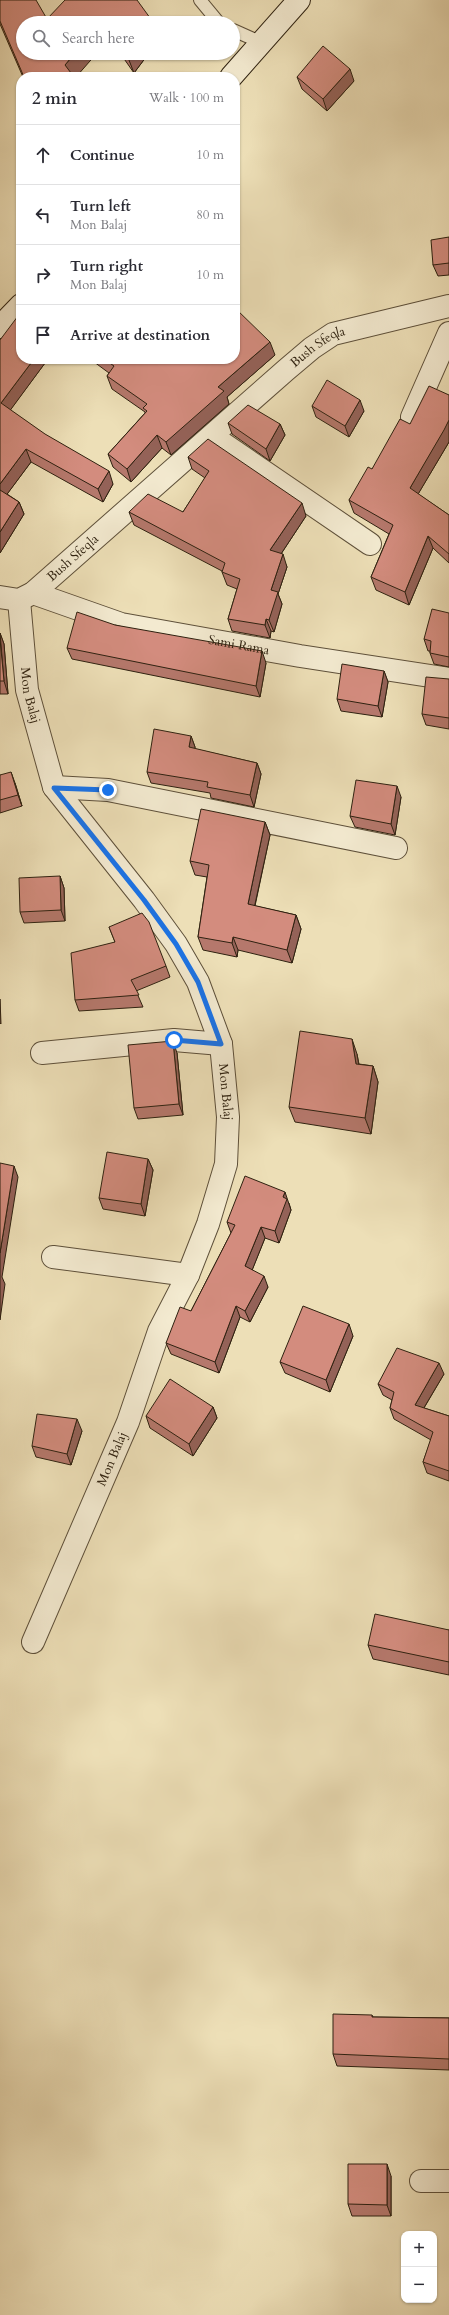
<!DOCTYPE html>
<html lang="en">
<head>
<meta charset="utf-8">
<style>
	:root { --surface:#fff; --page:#f7f7f7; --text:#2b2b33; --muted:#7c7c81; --line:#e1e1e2 }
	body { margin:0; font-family:Cardo,serif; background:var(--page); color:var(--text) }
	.controls { position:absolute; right:12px; bottom:12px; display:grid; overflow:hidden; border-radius:8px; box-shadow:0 1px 3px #0004 }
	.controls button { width:36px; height:36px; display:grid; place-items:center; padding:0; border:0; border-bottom:1px solid var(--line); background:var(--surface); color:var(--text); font:20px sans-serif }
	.stop { position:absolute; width:12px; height:12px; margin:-9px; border:3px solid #1a73e8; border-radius:50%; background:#fff }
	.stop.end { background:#1a73e8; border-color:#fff; box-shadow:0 1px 4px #0008 }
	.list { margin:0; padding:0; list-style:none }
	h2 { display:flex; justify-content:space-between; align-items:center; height:52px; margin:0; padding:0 16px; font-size:17px }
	h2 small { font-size:13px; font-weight:400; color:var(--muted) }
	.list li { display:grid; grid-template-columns:26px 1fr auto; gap:12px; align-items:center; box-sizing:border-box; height:60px; padding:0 16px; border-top:1px solid var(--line) }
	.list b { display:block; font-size:15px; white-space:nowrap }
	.list p { margin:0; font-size:13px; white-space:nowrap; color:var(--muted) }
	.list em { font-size:13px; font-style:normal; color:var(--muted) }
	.icon { flex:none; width:22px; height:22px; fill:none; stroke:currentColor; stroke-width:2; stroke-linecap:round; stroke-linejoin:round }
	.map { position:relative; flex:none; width:449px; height:2315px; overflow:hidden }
	.search { position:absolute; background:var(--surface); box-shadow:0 1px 3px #0004; left:16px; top:16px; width:224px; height:44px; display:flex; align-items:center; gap:10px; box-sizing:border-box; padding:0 14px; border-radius:22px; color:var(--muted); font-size:15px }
	.panel { position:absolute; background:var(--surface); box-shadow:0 1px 3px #0004; left:16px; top:72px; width:224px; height:292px; border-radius:16px }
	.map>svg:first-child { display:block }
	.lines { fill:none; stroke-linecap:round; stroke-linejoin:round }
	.service-casing { stroke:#5e503a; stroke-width:14 }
	.minor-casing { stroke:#5e503a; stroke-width:24 }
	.secondary-casing { stroke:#2e2110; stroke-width:24 }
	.service { stroke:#f3ead0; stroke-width:12 }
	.minor { stroke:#f3ead0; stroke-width:22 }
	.secondary { stroke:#f3ead0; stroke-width:22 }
	.wall { fill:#b5786c; stroke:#2e2110 }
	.shaded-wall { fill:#946258; stroke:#2e2110 }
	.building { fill:#d38c7e; stroke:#2e2110 }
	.route { stroke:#1a73e8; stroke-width:5 }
	.labels { text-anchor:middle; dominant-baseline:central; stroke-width:3; stroke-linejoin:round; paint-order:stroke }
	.street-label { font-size:13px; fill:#2e2110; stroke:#f3ead0 }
</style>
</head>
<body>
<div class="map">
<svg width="449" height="2315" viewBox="0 0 449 2315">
	<rect width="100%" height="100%" fill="#eddfb7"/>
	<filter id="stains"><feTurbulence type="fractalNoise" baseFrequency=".005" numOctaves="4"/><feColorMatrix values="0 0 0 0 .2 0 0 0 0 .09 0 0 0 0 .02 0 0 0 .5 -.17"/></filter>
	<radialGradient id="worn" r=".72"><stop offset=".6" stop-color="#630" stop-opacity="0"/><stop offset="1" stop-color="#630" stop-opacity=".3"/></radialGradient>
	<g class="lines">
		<defs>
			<g id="service">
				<polyline points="200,0 219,23"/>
				<polyline points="233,30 260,42"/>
			</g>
			<g id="minor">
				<polyline points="412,417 449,333"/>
				<polyline points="212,436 370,544"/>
				<path id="s1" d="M33,593l88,31 179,32 149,23"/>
				<path id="s2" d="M0,597l19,3 14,-7 253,-223 26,-22 21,-14 116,-28"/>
				<path id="s3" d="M19,600l8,90 27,97 90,113 32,44 22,38 23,62 7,73 -2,47 -18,60 -20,51 -29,56 -31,91 -95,220"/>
				<polyline points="54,787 108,790 396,848"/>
				<polyline points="42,1053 174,1040 221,1044"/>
				<polyline points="53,1257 188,1275"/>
				<polyline points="421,2181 449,2181"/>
			</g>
			<g id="secondary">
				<polyline points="231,77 299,0"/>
				<polyline points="0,327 21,305"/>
			</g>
		</defs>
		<!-- service casing -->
		<use href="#service" class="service-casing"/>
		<!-- minor casing -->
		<use href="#minor" class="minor-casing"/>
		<!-- secondary casing -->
		<use href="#secondary" class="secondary-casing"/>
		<!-- service -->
		<use href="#service" class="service"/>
		<!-- minor -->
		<use href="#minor" class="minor"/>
		<!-- secondary -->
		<use href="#secondary" class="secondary"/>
	</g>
	<!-- wall -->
	<g class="wall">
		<polygon points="0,0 47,19 153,22 154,23 23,23 76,77 23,77 0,24"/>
		<polygon points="120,53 149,53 134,73"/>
		<polygon points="297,77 354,81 327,111 302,89"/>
		<polygon points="449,237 449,275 438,276 433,265"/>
		<polygon points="0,340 21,359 48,359 10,410 113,484 103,502 31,462 7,494 19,502 24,514 0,553"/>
		<polygon points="275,355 227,397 229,404 171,455 162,448 131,482 113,467 108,454 145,413 145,412 112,389 107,376 109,373 90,359 235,359"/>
		<polygon points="449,395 449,442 418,494 449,515 449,563 433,548 409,605 376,590 371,577 389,534 354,513 349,500 372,469 410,424"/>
		<polygon points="312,406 364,411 349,437 316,417"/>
		<polygon points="228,423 280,424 285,435 270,461 232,434"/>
		<polygon points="188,457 306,516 281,554 287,567 278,594 282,604 274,632 271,631 270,638 232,631 228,619 237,589 227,585 222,572 222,571 134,525 129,512 183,512 205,478 192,469"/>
		<polygon points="449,613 449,667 434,664 430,653 430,651 428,651 424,639"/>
		<polygon points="115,625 266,663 260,697 72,659 67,648"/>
		<polygon points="0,633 4,644 8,694 0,694"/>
		<polygon points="384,671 388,682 382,717 341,711 337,699"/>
		<polygon points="449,679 449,729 426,725 422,714"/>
		<polygon points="191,736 195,747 195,749 257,763 261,774 254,807 211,798 210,793 151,783 147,772"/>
		<polygon points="0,775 15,783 22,806 0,813"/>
		<polygon points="401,797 395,835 355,827 350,816"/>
		<polygon points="265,822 270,835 255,906 296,915 301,929 292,963 238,950 237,957 203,950 198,937 207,877 195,875 190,861"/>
		<polygon points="60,876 64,888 65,921 24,923 20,912"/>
		<polygon points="109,927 166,966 170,977 136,991 143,1007 79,1011 75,1000 115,942"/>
		<polygon points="177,1053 183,1115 138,1119 134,1108"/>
		<polygon points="357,1054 359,1064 373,1066 378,1082 371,1134 295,1122 289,1107"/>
		<polygon points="148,1159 153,1170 145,1216 103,1209 99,1198"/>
		<polygon points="289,1203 291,1210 279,1243 265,1238 252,1270 268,1287 250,1322 240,1317 219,1373 171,1354 166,1343 191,1311 231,1233 227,1222"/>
		<polygon points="353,1336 330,1392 285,1373 280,1362"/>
		<polygon points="444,1374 424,1408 449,1416 449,1481 427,1473 423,1462 431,1440 394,1419 390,1408 392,1400 383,1395 378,1384"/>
		<polygon points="213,1407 217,1418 193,1456 150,1428 146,1416"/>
		<polygon points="82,1431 71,1465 36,1457 32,1446"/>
		<polygon points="449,1630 449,1675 373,1659 368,1645"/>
		<polygon points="372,2015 373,2017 449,2018 449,2070 337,2066 333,2054"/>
		<polygon points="391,2176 391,2216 352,2216 348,2204"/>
	</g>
	<!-- shaded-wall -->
	<g class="shaded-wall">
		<polygon points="75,53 97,53 76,77 70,77 65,65"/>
		<polygon points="128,53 149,53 134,73 127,55"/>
		<polygon points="350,69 354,81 327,111 323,99"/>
		<polygon points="270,342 275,355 227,397 229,404 171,455 166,442 218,387"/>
		<polygon points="34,359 48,359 6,416 1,403"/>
		<polygon points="360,400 364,411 349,437 345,426"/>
		<polygon points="449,420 449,442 414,501 410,488"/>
		<polygon points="280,424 285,435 270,461 266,449"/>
		<polygon points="157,435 162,448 131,482 127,469"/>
		<polygon points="26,449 31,462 2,501 0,496 0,484"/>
		<polygon points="109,471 113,484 103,502 98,489"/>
		<polygon points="19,502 24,514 0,553 0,532"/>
		<polygon points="302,503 306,516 275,563 270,550"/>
		<polygon points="428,536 433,548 409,605 405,592"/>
		<polygon points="283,554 287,567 278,594 282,604 274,632 269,620 271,590"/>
		<polygon points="266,619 271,631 270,638 265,625"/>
		<polygon points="0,633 4,644 8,694 4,681"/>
		<polygon points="262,651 266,663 260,697 256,686"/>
		<polygon points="384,671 388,682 382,717 378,706"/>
		<polygon points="191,736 195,747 193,759 189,747"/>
		<polygon points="257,763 261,774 254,807 250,795"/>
		<polygon points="11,772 15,783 22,806 18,795"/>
		<polygon points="397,786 401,797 395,835 391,824"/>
		<polygon points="265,822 270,835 252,918 248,904"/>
		<polygon points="60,876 64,888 65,921 61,910"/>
		<polygon points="296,915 301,929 292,963 287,950"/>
		<polygon points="233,937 238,950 237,957 232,943"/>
		<polygon points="0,999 1,1024 0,1023"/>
		<polygon points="352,1039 357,1054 361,1079 356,1064"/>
		<polygon points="173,1041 177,1053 183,1115 179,1104"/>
		<polygon points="373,1066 378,1082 371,1134 365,1118"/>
		<polygon points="148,1159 153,1170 145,1216 141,1204"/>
		<polygon points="14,1166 18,1177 2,1277 5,1284 0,1320 0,1253"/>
		<polygon points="285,1192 291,1210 279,1243 275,1231 283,1197"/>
		<polygon points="261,1227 265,1238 249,1278 245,1266"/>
		<polygon points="264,1276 268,1287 250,1322 245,1311"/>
		<polygon points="236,1306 240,1317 219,1373 215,1362"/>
		<polygon points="349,1324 353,1336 330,1392 326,1380"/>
		<polygon points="439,1363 444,1374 419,1416 415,1405"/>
		<polygon points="213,1407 217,1418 193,1456 189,1444"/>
		<polygon points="77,1419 82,1431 71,1465 67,1454"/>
		<polygon points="387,2164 391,2176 391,2216 387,2205"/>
	</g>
	<!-- building -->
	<g class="building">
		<polygon points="0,0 36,0 47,19 65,0 137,0 153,22 152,23 104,23 102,20 100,23 23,23 23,53 75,53 65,65 74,77 24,77 0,21"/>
		<polygon points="323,46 350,69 323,99 297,77"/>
		<polygon points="449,237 449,263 433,265 431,240"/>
		<polygon points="235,308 270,342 218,387 224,391 166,442 157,435 127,469 108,454 147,411 143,408 147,404 107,376 114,366 104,359 235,359"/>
		<polygon points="21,312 21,359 34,359 1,403 45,434 109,471 98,489 26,449 0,484 0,340"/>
		<polygon points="327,380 360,400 345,426 312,406"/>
		<polygon points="429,386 449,395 449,420 444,430 410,488 449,515 449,554 428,536 405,592 371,577 393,525 349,500 368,467 372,469 400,419 410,424"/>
		<polygon points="248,405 280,424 266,449 228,423"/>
		<polygon points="208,439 302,503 270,550 283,554 271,590 278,592 269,620 266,619 265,625 228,619 240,579 222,572 225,563 129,512 148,494 183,512 209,471 188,457"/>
		<polygon points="0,490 19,502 0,532"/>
		<polygon points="432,609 449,613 449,657 430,653 431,641 424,639"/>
		<polygon points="77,612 115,625 262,651 256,686 67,648"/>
		<polygon points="0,639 4,681 0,681"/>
		<polygon points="342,664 384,671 378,706 337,699"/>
		<polygon points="426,677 449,679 449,718 422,714"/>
		<polygon points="154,729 191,736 189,747 257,763 250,795 207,787 208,782 147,772"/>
		<polygon points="11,772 18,795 0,800 0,775"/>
		<polygon points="356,780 397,786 391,824 350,816"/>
		<polygon points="201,809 265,822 248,904 296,915 287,950 233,937 232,943 198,937 209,865 190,861"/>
		<polygon points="60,876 61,910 20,912 19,878"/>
		<polygon points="142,913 149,922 166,966 131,980 139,995 75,1000 71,953 115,942 109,927"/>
		<polygon points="300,1031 352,1039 356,1064 373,1066 365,1118 289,1107"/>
		<polygon points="173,1041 179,1104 134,1108 128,1045"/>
		<polygon points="107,1152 148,1159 141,1204 99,1198"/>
		<polygon points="0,1163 14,1166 0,1253"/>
		<polygon points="245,1176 285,1192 283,1197 287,1199 275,1231 261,1227 245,1266 264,1276 245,1311 236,1306 215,1362 166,1343 180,1307 191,1311 235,1225 227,1222"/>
		<polygon points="303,1306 349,1324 326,1380 280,1362"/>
		<polygon points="397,1348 439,1363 415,1405 449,1416 449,1471 423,1462 433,1432 390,1408 394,1392 378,1384"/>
		<polygon points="170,1379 213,1407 189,1444 146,1416"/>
		<polygon points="37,1414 77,1419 67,1454 32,1446"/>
		<polygon points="375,1614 449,1630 449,1662 368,1645"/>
		<polygon points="333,2014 372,2015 372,2017 449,2018 449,2059 333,2054"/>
		<polygon points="348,2164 387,2164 387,2205 348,2204"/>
	</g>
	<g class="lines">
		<!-- route -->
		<polyline class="route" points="108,790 54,788 144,900 176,944 198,982 221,1044 174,1040"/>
	</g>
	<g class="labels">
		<!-- street labels -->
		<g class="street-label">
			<text stroke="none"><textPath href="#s2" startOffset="412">Bush Sfeqla</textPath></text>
			<text stroke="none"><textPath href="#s2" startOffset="88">Bush Sfeqla</textPath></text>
			<text stroke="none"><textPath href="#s1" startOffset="213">Sami Rama</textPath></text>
			<text stroke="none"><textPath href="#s3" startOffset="96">Mon Balaj</textPath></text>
			<text stroke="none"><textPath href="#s3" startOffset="548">Mon Balaj</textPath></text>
			<text transform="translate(112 1459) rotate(-67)">Mon Balaj</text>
		</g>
	</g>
	<rect width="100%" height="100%" filter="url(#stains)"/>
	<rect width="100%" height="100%" fill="url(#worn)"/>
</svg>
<div class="controls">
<button>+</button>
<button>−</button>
</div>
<div class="stop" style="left:174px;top:1040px"></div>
<div class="stop end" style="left:108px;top:790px"></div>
<div class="search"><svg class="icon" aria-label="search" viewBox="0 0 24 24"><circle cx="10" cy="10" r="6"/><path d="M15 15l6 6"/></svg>Search here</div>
<section class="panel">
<h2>2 min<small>Walk · 100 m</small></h2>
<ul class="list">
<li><svg class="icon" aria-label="ahead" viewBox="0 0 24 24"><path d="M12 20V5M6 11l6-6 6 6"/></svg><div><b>Continue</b></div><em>10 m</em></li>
<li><svg class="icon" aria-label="left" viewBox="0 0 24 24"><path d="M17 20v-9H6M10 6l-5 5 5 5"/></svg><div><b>Turn left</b><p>Mon Balaj</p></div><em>80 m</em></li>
<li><svg class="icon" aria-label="right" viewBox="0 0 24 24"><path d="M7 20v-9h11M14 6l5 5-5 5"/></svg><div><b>Turn right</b><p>Mon Balaj</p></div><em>10 m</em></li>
<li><svg class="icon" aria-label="arrive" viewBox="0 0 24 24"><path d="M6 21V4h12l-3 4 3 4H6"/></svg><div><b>Arrive at destination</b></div></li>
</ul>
</section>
</div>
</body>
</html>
